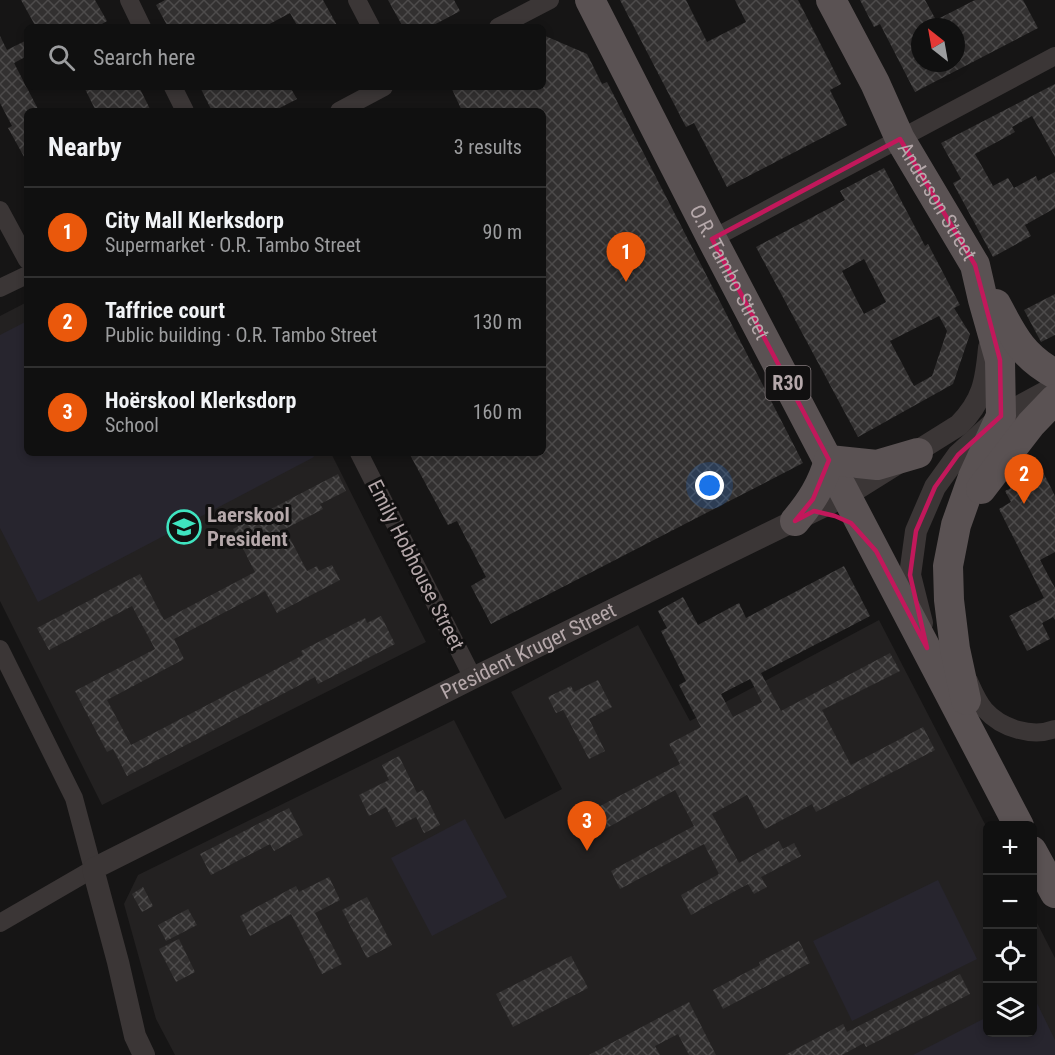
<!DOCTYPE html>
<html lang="en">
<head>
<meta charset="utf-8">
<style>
	:root { --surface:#101010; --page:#1e1e1e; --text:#f1f3f6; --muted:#9c9d9f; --line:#303030; --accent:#ea580c }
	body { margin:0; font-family:"Roboto Condensed",sans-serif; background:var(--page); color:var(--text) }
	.controls { position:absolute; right:18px; bottom:18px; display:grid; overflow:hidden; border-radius:9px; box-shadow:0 3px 9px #0003 }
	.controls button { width:54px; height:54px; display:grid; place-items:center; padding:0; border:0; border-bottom:2px solid var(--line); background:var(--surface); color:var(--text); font:30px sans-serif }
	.compass { position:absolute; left:911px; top:18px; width:54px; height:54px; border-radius:50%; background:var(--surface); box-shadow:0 3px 9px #0003; rotate:329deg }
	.you { position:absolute; left:710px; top:486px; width:21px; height:21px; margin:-15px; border:4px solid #fff; border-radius:50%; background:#1a73e8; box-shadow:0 0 0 9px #1a73e833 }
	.badge { display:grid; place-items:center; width:39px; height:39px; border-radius:50%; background:var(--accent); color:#fff; font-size:20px; font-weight:700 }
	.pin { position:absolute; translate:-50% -50px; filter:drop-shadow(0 2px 3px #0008) }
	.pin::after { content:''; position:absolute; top:32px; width:21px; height:18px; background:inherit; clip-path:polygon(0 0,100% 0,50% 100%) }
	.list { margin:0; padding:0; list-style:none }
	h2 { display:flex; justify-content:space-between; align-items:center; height:78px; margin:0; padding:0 24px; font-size:26px }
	h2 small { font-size:20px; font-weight:400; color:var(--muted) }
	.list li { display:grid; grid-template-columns:39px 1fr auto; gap:18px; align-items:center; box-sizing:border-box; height:90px; padding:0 24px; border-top:2px solid var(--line) }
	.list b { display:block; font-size:22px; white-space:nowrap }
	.list p { margin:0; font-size:20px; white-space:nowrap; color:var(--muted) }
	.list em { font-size:20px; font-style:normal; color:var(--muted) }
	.icon { flex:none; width:33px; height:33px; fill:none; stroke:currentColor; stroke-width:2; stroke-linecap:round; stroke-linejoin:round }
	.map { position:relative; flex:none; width:1055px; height:1055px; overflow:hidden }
	.search { position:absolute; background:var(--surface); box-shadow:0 3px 9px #0003; left:24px; top:24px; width:522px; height:66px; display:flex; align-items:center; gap:15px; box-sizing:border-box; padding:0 21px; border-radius:9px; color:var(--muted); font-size:22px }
	.panel { position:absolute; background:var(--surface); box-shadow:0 3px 9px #0003; left:24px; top:108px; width:522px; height:348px; border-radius:9px }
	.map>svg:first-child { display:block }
	.built { fill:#232121 }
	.park { fill:#27252e }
	.building { fill:url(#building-cross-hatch); fill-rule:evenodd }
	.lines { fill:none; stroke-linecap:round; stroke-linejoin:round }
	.minor { stroke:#3b3636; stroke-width:18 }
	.tertiary { stroke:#3b3636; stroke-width:22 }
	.primary { stroke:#5a5253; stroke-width:30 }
	.marked { fill:none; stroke:#c2185b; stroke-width:4.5; stroke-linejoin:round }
	.labels { text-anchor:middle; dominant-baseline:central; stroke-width:6; stroke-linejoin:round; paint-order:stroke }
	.shield { fill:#111010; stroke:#847a7c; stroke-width:1.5 }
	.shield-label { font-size:20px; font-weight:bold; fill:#b5a8aa }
	.street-label { font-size:21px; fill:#b5a8aa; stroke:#111010 }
	.poi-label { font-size:21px; font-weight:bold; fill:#b5a8aa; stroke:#111010; text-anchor:start }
</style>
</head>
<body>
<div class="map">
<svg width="1055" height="1055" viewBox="0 0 1055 1055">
	<defs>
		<pattern id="building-cross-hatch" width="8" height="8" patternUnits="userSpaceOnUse" patternTransform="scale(1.5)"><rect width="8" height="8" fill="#323030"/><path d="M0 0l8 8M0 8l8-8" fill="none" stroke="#4d4b4b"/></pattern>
	</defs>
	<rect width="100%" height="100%" fill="#161515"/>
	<!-- built -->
	<g class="built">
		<polygon points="27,302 27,453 331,453 426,642 102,805 0,601 0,316"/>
		<polygon points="879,620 987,828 988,1032 1032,1032 1033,915 1055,958 1055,1055 175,1055 156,1019 124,904 138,875 454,720 505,819 562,789 511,692 638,625 690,721"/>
	</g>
	<!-- park -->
	<g class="park">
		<polygon points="27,321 27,453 312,453 314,457 38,602 0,528 0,335"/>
		<polygon points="465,819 507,897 432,936 391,858"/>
		<polygon points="938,880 977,959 852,1021 813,941"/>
		<polygon points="1033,995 1055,1040 1055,1055 913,1055 987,1017 988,1032 1032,1032"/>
	</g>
	<!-- building -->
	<g class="building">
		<polygon points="21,0 95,0 107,21 97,27 36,27"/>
		<polygon points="165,0 323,0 338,27 298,27 290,13 264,27 168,27 156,5"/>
		<polygon points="388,0 454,0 460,11 430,27 403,27"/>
		<polygon points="620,0 686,0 707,42 746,22 735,0 798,0 841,84 830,90 847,125 727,187 694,123 686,127"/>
		<path d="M860,0h65l11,20 39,-20h48l15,28 -123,64 -35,-68 -6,3zM920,27h36v36h-36z"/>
		<polygon points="543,35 587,54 602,84 607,82 803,463 491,624 471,586 486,577 457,521 448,525 409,453 543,453 543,111 462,111 451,87 543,87"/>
		<polygon points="0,36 7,50 27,40 27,56 14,63 39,111 27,111 27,162 8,128 12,126 0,103"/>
		<polygon points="1055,84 1055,157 1032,116 1012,127 1015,132 975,154 993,186 1008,178 1014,188 1036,176 1038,181 1055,172 1055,208 1025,225 1031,236 993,257 953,183 961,179 941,143"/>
		<polygon points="84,87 139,87 151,111 96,111"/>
		<polygon points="200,87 290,87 297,99 274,111 212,111"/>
		<path d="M884,168l41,78 3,-2 32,61 -6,3 16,26 -17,50 -95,53 -102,-190 89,-47 -5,-9zM864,259l22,43 -22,12 -22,-43zM939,316l8,15 -15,45 -18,10 -24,-45z"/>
		<polygon points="1055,294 1055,335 1041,342 1024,310"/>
		<polygon points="1043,472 1055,496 1055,552 1040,560 1055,588 1055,620 1053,617 1042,623 1050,639 1027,651 1009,616 1044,598 999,509 1011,502 1005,491"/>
		<polygon points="338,474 346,491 320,504 323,509 285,529 307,571 317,566 319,571 332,565 340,580 277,613 265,591 174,639 184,659 107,700 131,745 303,655 301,651 365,618 367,623 381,616 395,644 318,684 315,677 127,776 113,749 107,752 75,691 155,649 132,606 49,650 37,628 140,574 164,620 255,572 233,529"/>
		<path d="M844,566l26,50 -109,57 20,38 109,-58 10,18 -78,39 29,55 72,-38 12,23 -119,62 -4,-8 -47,25 -18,-34 -35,19 27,49 40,-22 4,8 11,-6 7,13 -40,21 6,10 -13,7 -6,-10 -57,31 -10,-20 38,-21 -15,-30 -84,45 -9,-18 83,-45 -19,-36 -77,43 -11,-20 93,-49 -11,-20 32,-17 -22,-42 7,-4 -25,-50 6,-3 -9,-17 25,-14 15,28 41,-22 7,15zM750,679l12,23 -29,15 -12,-23z"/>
		<polygon points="598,680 612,707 589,719 605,751 589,759 563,710 556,713 548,697 571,686 574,692"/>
		<polygon points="399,756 417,793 423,790 440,825 424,833 416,817 396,827 386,807 369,816 359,795 389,780 382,765"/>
		<polygon points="289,808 303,835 274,851 270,844 211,875 200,854"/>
		<polygon points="329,877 340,900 315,913 342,964 322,974 291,914 250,936 240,916 296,886 299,892"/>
		<polygon points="143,887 153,906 142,912 132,894"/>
		<polygon points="367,897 392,945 367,958 342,910"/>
		<polygon points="188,909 197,925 166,941 158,925"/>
		<polygon points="179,939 195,972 176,982 159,949"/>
		<polygon points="799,941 810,963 723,1009 713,990 760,965 759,962"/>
		<polygon points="571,956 588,988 513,1027 496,994"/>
		<polygon points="960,974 970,994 866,1047 864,1043 842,1055 785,1055 843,1024 847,1032"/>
		<polygon points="689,1002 716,1055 689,1055 678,1034 655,1046 660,1055 589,1055"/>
	</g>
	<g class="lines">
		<!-- minor -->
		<g class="minor">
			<polyline points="129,0 142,27"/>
			<polyline points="357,0 371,27"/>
			<polyline points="498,27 550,0"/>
			<polyline points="173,87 185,111"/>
			<polyline points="339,111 384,87"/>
			<polyline points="0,210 27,260"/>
			<polyline points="712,239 1055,56"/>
			<polyline points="0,288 27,275"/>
			<polyline points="359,453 473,678"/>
			<polyline points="0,649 74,798 93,869 0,923"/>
			<path d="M969,681c4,9 9,21 16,29 16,18 47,28 70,19"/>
		</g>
		<!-- tertiary -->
		<g class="tertiary">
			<polyline points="922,623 910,575 916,531 935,487 958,455 1001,416 1055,387"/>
			<path id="s1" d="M144,1055l-9,-19 -17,-74 -25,-93 380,-191 374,-183 112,-70c24,-24 27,-44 30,-77"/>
		</g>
		<!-- primary -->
		<g class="primary">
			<path id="s2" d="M590,0l122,239 307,587"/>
			<path id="s3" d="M831,0l44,83 25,56 75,126 8,35 17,60 1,56 -28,61 -17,48 -8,41 1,34 6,49 11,51"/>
			<path d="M996,304c17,32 26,52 59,70"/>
			<polyline points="981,489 1031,424 1055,399"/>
			<path d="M795,521c16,-19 27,-36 34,-61l48,5 41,-12"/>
			<polyline points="1032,851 1055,893"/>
		</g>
	</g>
	<!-- marked area -->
	<path class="marked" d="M900,139l75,126 25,95 1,56 -43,39 -23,32 -19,44 -6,44 17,73 -51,-97 -25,-28 -16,-7 -21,-5 -19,10 18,-22 16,-39 -117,-221z"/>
	<!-- icons -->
	<defs>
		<symbol id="school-ring" viewBox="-11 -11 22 22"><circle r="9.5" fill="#111010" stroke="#3fe4c0" stroke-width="1.5"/><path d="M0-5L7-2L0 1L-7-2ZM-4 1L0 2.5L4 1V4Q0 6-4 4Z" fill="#3fe4c0"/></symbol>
	</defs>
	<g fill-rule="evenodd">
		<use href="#school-ring" x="165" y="508" width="38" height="38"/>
	</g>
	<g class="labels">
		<!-- shield labels -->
		<rect class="shield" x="765.5" y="366" width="45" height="34" rx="4.5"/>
		<g class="shield-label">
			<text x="788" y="383">R30</text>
		</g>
		<!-- street labels -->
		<g class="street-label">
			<text stroke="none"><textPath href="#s3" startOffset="228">Anderson Street</textPath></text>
			<text stroke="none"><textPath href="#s2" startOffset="306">O.R. Tambo Street</textPath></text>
			<text transform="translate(416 565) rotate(63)">Emily Hobhouse Street</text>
			<text stroke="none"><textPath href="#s1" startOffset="680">President Kruger Street</textPath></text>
		</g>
		<!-- poi labels -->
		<g class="poi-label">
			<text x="207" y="515">Laerskool<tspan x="207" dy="24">President</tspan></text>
		</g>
	</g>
</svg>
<div class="controls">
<button>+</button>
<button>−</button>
<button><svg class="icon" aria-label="locate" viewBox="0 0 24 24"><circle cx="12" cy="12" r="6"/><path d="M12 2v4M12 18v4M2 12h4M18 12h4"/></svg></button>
<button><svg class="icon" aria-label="layers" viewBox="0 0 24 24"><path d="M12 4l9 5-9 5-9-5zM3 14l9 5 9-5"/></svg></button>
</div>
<svg class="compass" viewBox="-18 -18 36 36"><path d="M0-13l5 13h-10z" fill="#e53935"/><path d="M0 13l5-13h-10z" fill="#9c9d9f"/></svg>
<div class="you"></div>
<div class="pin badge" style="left:626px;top:282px">1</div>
<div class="pin badge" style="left:1024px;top:504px">2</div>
<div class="pin badge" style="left:587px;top:851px">3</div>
<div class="search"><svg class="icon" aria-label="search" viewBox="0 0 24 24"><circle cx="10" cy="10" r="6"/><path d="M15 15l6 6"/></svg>Search here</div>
<section class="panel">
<h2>Nearby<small>3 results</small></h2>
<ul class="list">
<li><span class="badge">1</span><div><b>City Mall Klerksdorp</b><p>Supermarket · O.R. Tambo Street</p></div><em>90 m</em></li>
<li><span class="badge">2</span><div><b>Taffrice court</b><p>Public building · O.R. Tambo Street</p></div><em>130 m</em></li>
<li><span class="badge">3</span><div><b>Hoërskool Klerksdorp</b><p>School</p></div><em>160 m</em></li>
</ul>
</section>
</div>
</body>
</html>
